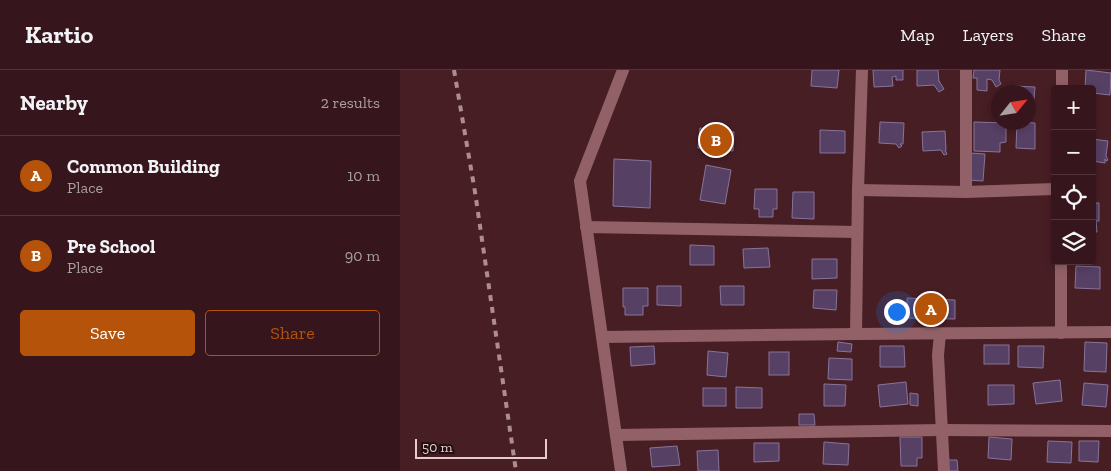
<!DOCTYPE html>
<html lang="en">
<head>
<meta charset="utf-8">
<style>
	:root { --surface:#36161c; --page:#412329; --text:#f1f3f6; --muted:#aa9fa3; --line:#50353b; --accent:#b45309 }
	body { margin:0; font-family:"Zilla Slab",serif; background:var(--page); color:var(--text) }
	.controls { position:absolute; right:15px; top:15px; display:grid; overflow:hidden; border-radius:5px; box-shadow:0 2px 8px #0003 }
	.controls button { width:45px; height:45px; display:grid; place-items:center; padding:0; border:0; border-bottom:1px solid var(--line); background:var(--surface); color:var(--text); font:25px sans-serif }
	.compass { position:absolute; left:591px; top:15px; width:45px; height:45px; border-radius:50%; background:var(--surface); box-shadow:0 2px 8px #0003; rotate:60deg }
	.scale { position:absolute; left:15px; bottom:12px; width:132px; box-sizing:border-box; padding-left:5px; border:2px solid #e7cbcd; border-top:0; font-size:14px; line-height:18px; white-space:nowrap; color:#e7cbcd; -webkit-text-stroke:4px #220f12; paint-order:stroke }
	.you { position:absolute; left:496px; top:241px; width:18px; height:18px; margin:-12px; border:4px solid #fff; border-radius:50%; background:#1a73e8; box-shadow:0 0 0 8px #1a73e833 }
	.badge { display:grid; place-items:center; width:32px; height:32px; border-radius:50%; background:var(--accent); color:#fff; font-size:16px; font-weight:700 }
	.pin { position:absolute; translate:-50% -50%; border:2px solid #fff; box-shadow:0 1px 5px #0006 }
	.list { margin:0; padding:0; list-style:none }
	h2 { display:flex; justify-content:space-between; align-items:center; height:65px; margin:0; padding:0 20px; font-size:21px }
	h2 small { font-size:16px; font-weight:400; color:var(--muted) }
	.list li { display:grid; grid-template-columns:32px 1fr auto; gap:15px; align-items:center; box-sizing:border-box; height:80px; padding:0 20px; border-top:1px solid var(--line) }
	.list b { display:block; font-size:19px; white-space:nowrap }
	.list p { margin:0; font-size:16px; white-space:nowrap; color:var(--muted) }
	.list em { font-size:16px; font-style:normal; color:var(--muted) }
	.actions { display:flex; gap:10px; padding:15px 20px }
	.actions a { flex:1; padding:11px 0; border:1px solid var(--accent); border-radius:5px; text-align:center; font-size:18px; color:var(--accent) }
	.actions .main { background:var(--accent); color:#fff }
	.icon { flex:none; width:28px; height:28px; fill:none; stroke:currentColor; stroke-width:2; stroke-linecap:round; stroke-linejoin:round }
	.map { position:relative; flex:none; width:711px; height:401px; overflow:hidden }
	header { display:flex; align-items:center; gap:30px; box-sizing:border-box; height:70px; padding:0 25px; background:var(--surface); border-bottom:1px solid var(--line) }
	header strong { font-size:24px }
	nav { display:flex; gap:28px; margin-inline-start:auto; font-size:18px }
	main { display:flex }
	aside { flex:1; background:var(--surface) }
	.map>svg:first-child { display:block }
	.building { fill:#564064; stroke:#8a739a }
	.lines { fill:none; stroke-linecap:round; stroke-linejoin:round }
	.minor { stroke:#926167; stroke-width:12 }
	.rail { stroke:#ae8d90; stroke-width:4; stroke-dasharray:6 6; stroke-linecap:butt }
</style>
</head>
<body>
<header>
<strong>Kartio</strong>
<nav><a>Map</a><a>Layers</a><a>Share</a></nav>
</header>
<main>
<aside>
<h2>Nearby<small>2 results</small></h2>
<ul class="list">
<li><span class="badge">A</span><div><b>Common Building</b><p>Place</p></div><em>10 m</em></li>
<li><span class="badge">B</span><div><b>Pre School</b><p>Place</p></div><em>90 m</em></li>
</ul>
<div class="actions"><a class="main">Save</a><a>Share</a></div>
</aside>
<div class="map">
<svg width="711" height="401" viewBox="0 0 711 401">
	<rect width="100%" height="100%" fill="#481e25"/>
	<!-- building -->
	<g class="building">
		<polygon points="412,0 439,0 437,18 411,16"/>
		<polygon points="473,0 503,0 503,10 496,10 496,6 492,7 493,16 474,17"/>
		<polygon points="517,0 538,0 539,12 539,11 544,19 539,22 534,15 517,16"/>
		<polygon points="574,0 600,0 599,10 601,14 596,17 592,10 587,9 587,21 577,20 577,8 573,8"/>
		<polygon points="686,0 711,3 710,25 692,23 692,19 685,19"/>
		<polygon points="614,16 635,17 633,40 628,40 628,22 614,22"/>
		<polygon points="480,52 504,53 503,74 500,74 502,76 499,78 496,74 479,73"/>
		<polygon points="574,52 606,53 606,72 600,73 600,82 574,81"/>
		<polygon points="617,52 635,53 635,79 616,78"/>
		<polygon points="300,58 334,62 333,81 298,78"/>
		<polygon points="420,60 445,61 445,83 420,83"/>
		<polygon points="545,61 546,80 545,80 547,84 544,85 541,80 523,81 522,62"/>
		<polygon points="692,69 708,71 706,86 708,90 706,91 705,89 705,93 692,91"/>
		<polygon points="570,83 585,84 583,111 568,110"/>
		<polygon points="214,89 251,91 250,138 213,136"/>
		<polygon points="306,95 331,100 325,134 300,130"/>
		<polygon points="355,119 377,119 377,139 373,139 373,147 359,147 359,139 354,139"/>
		<polygon points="393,122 414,122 414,149 392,148"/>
		<polygon points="692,133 699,133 699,151 696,151 697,162 692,162"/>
		<polygon points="290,175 314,176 314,195 290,195"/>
		<polygon points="368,178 370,197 344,198 343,179"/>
		<polygon points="412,189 437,189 437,208 412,209"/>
		<polygon points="676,196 700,197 700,219 675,218"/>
		<polygon points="257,216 281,216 281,236 257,235"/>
		<polygon points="320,216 344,216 344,235 321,235"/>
		<polygon points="223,218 248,218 248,236 243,236 243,245 225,245 225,237 223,237"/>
		<polygon points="414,220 437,220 436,240 413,238"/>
		<polygon points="507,228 555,230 555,249 507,248"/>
		<polygon points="438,272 452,274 451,282 437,281"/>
		<polygon points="685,272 707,273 706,302 684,301"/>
		<rect x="584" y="275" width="25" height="19"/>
		<polygon points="254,276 255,294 231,296 230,277"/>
		<polygon points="480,276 504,276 505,297 480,297"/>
		<polygon points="618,276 644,276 643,298 618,297"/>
		<polygon points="308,281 328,283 326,307 307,305"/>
		<rect x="369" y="282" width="20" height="23"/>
		<polygon points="429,288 452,289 452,310 428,309"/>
		<polygon points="660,310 662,331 636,334 633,313"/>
		<polygon points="506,312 508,334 480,337 478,315"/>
		<polygon points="684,313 708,315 706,337 682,335"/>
		<polygon points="424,314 446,315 445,336 424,336"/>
		<polygon points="588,315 614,315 614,334 588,335"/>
		<polygon points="336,317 362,318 362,338 336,338"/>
		<rect x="303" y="318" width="23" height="18"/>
		<polygon points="510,323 518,324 518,336 510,335"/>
		<polygon points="399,344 414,344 415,355 399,355"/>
		<polygon points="500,367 522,367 522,388 517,388 517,396 501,396"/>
		<polygon points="589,367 612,369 611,390 588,388"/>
		<polygon points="648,371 672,372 671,393 647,392"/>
		<polygon points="679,371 699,371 698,392 679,391"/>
		<polygon points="424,372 449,374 448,395 423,394"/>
		<polygon points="354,373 379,373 379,391 354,392"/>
		<polygon points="277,376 280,395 252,397 250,378"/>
		<polygon points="318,380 319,401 298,401 297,381"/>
		<polygon points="548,390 557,390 558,401 548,401"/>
	</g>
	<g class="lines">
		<!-- minor -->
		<g class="minor">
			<polyline points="662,19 662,0"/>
			<polyline points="458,120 566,122 655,119"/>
			<polyline points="566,122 566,0"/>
			<polyline points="186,157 457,162"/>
			<polyline points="661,191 661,263"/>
			<polyline points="456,264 458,120 462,0"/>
			<polyline points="540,264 538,285 544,401"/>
			<polyline points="202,267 456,264 711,262"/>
			<polyline points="216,365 542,360 711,361"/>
			<polyline points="221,401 180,111 223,0"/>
		</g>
		<!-- rail -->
		<polyline class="rail" points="54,0 75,122 116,401"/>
	</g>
</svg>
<div class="controls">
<button>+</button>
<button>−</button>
<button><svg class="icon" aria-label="locate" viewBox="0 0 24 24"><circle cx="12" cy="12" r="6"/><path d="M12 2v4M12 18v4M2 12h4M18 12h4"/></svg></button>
<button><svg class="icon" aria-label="layers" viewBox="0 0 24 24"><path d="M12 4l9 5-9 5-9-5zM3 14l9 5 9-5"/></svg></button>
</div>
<svg class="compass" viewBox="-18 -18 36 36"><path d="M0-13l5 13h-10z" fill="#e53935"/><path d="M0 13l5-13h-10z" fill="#aa9fa3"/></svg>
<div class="scale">50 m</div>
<div class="you"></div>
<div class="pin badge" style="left:531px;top:239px">A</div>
<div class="pin badge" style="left:316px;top:70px">B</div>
</div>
</main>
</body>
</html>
